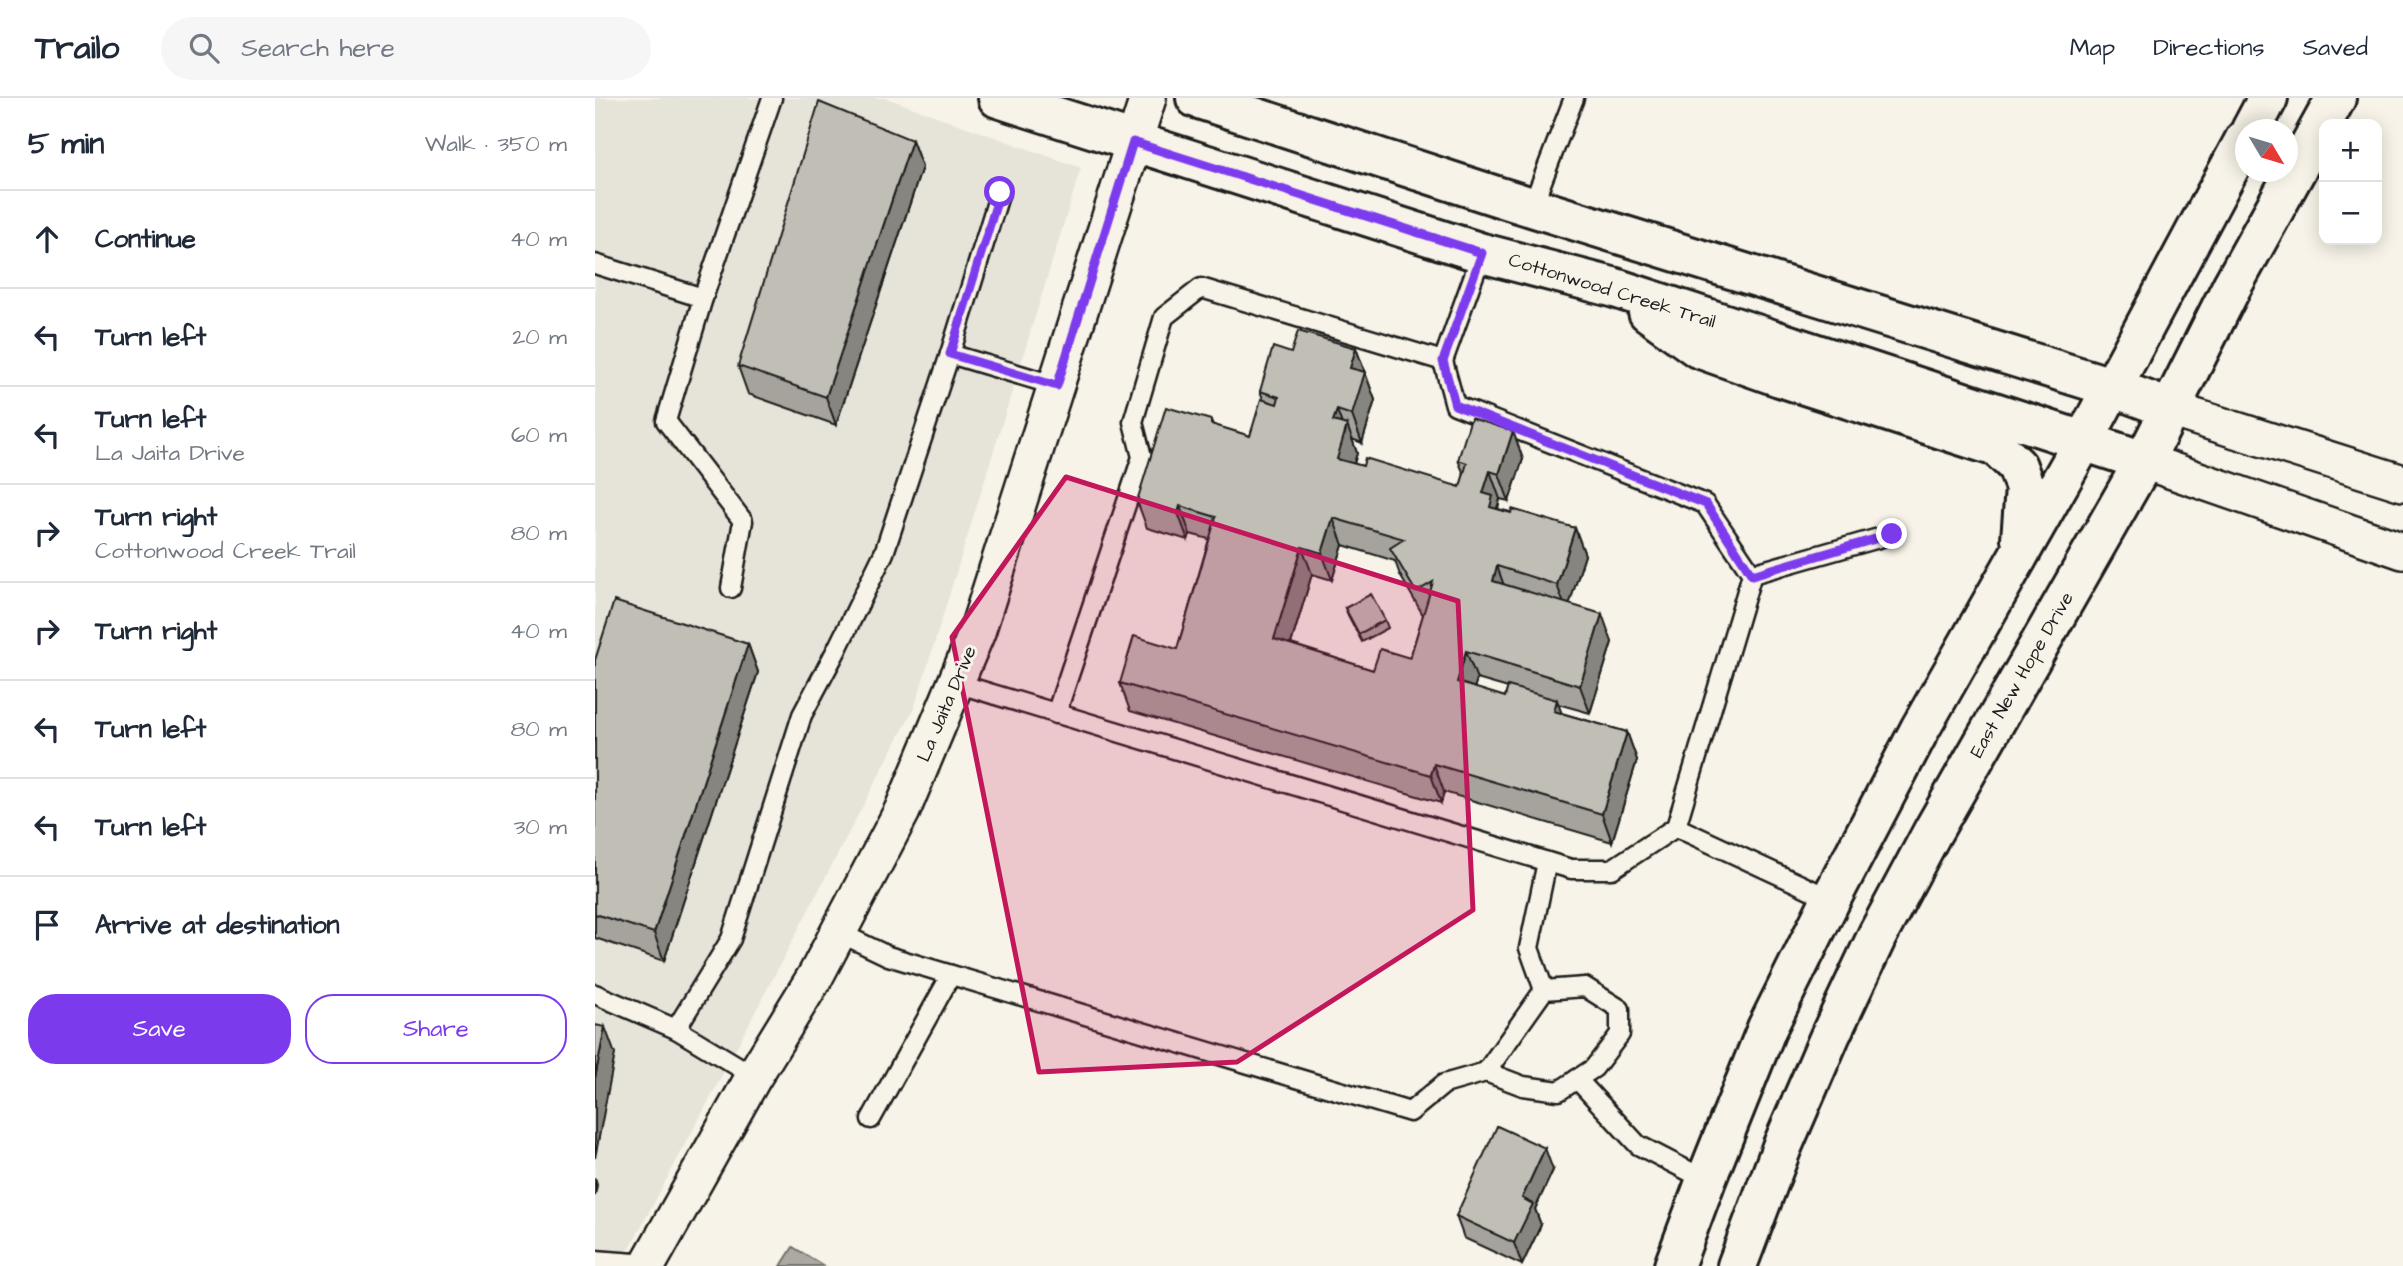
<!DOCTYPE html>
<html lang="en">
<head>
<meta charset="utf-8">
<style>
	:root { --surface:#fff; --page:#f6f6f7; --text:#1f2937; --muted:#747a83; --line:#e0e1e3; --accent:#7c3aed }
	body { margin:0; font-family:"Architects Daughter",sans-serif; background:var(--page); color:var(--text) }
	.controls { position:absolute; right:21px; top:21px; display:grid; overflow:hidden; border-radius:14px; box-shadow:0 4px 18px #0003 }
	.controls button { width:63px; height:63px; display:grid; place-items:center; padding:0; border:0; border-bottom:2px solid var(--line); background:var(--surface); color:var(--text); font:35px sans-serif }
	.compass { position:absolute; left:1640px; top:21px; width:63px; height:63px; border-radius:50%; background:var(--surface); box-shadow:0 4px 18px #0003; rotate:128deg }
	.stop { position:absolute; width:21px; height:21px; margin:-16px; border:5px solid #7c3aed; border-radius:50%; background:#fff }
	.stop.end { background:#7c3aed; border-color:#fff; box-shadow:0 2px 7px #0008 }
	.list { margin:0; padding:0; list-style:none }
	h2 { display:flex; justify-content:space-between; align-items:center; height:91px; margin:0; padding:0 28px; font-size:30px }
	h2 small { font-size:23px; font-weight:400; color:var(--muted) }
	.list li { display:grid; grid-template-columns:46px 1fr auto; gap:21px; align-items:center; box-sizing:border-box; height:98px; padding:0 28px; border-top:2px solid var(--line) }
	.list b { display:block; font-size:26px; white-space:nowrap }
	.list p { margin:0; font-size:23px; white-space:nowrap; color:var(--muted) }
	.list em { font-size:23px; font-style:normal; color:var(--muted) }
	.actions { display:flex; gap:14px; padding:21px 28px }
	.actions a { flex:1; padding:16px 0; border:2px solid var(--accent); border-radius:28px; text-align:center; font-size:24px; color:var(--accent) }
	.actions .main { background:var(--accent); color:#fff }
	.icon { flex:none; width:38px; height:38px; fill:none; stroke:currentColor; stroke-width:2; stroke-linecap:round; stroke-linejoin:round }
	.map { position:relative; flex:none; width:1808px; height:1168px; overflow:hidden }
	header { display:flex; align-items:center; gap:42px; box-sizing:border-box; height:98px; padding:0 35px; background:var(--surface); border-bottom:2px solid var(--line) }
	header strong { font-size:33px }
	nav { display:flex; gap:38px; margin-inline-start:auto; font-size:24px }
	.search { width:490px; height:63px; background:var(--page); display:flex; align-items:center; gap:18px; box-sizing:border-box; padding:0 24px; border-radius:38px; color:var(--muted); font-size:26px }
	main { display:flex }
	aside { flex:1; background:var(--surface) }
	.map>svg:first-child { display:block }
	.built { fill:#e6e3d9 }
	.water { fill:#aca9a2; stroke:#72716c; stroke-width:2 }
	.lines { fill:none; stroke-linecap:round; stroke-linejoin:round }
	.lane-casing { stroke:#1c1c1c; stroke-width:23 }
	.street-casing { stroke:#1c1c1c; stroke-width:40 }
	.secondary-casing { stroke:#1c1c1c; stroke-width:44 }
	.lane { stroke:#f7f3e8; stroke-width:18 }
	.street { stroke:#f7f3e8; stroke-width:35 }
	.secondary { stroke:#f7f3e8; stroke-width:38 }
	.wall { fill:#a5a39c; stroke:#1c1c1c; stroke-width:2; fill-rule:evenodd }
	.shaded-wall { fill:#86857f; stroke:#1c1c1c; stroke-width:2 }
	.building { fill:#c0beb5; stroke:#1c1c1c; stroke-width:2; fill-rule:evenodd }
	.route { stroke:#7c3aed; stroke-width:9 }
	.marked { fill:#c2185b; fill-opacity:0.2; stroke:#c2185b; stroke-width:5; stroke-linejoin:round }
	.labels { text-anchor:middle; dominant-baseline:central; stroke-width:6; stroke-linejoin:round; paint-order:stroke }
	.street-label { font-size:19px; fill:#1c1c1c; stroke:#f7f3e8 }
</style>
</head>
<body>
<header>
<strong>Trailo</strong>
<div class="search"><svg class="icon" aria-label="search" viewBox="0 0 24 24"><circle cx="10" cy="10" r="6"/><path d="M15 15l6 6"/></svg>Search here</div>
<nav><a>Map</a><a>Directions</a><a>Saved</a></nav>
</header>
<main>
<aside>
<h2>5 min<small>Walk · 350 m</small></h2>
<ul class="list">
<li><svg class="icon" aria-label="ahead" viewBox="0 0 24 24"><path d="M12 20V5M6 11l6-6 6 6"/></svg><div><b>Continue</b></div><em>40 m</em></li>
<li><svg class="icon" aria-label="left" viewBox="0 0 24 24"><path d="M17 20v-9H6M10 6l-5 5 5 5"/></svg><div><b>Turn left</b></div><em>20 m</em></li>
<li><svg class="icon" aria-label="left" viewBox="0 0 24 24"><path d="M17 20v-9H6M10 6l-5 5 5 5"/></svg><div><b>Turn left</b><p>La Jaita Drive</p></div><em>60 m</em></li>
<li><svg class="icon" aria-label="right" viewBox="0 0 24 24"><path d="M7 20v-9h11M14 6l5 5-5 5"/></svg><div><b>Turn right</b><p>Cottonwood Creek Trail</p></div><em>80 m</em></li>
<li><svg class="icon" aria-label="right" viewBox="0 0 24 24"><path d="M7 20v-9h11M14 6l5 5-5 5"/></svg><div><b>Turn right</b></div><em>40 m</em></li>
<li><svg class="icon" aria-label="left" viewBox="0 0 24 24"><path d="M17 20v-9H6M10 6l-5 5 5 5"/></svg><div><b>Turn left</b></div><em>80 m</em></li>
<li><svg class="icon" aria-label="left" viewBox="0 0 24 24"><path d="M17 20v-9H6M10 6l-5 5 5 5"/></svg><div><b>Turn left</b></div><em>30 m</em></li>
<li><svg class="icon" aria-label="arrive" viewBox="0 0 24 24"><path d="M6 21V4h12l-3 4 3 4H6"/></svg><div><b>Arrive at destination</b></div></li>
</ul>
<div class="actions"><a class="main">Save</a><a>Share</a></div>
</aside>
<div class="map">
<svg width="1808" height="1168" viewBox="0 0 1808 1168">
	<rect width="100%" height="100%" fill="#f7f3e8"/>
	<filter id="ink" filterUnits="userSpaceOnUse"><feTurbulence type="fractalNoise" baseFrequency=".0143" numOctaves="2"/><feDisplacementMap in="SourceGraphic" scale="14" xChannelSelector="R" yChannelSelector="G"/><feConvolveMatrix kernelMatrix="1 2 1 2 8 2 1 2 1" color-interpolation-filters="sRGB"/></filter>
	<g filter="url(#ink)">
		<!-- built -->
		<polygon class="built" points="0,0 291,0 486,70 320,608 111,1008 25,1168 0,1168"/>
		<!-- water -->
		<polygon class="water" points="198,1149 229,1168 186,1168"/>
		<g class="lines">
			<defs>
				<g id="lane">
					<polyline points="937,109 979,0"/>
					<polyline points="0,166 108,200"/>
					<polyline points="355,256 405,94"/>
					<polyline points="848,263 860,307 1110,406 1157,476 1081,729"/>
					<polyline points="1157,476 1298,436"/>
					<polyline points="136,490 148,423 71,323 108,200 177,0"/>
					<polyline points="361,585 976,771 1017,771 1081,729 1236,801"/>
					<polyline points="461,616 547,359 538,324 569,219 606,190 848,263 887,155"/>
					<polyline points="243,834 293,858 815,1014 849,986 891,974"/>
					<polyline points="949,892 891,974 928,988 964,993 999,970 1025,936 1025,911 990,889 949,892 934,850 952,764"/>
					<polyline points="0,896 81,931 159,978"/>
					<polyline points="81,931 136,841 207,617 241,553 289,455 355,256 462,288"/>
					<polyline points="982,981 1043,1047 1111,1082"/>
					<polyline points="276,1021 356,877"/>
					<polyline points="0,1162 53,1166"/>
				</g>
				<g id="street">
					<polyline points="1575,311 1808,385"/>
					<polyline points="1549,363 1808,453"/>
					<polyline points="52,1168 159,978 221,877 307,713 382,534 553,0"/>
				</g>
				<g id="secondary">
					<polyline points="403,0 887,155 1017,189 1549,363"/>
					<polyline points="601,0 898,97 1516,289 1575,311"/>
					<polyline points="1656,32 1673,0"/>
					<polyline points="1053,214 1103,250 1185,279 1402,349 1422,368 1430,390 1426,441"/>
					<polyline points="1079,1168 1111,1082 1172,930 1236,801 1325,631 1488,344 1650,41"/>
					<polyline points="1142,1168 1187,1049 1235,938 1283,836 1338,733 1549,363 1637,188 1741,0"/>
				</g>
			</defs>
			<!-- lane casing -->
			<use href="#lane" class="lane-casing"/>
			<!-- street casing -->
			<use href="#street" class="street-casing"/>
			<!-- secondary casing -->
			<use href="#secondary" class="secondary-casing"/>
			<!-- lane -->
			<use href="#lane" class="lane"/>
			<!-- street -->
			<use href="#street" class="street"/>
			<!-- secondary -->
			<use href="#secondary" class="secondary"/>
		</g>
		<!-- wall -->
		<g class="wall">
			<polygon points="317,42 327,69 241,327 153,296 143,268"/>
			<path d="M761,250l19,52 -13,43 -10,-4 5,14 -3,11 106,23 4,-13 -6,-14 65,-1 -14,42 -9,-2 -2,10 77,19 10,27 -16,49 43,38 -22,71 -32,-9 3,9 66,19 10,28 -25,82 -168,-50 -3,11 -311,-92 -10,-28 57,-34 32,-110 -19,-5 -2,6 -41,-12 -10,-27 74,-81 2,5 37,11 13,-37 -3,-8 31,-38zM748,447l52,16 5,14 23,40 -13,43 -37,12 -82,-26 21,-70 20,6zM882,581l31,9 -3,9 -31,-9z"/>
			<polygon points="750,510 790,522 793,530 767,544 753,517"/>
			<polygon points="153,546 163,574 69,863 0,840 0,562"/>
			<polygon points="958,1072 940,1111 946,1127 927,1167 869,1140 861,1118"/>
		</g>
		<!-- shaded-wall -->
		<g class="shaded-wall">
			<polygon points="317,42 327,69 241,327 231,299"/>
			<polygon points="761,250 780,302 767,345 757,317 755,270"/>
			<polygon points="742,312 750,335 752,327 762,355 752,388 742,361 738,323"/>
			<polygon points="918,333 928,361 914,403 904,376"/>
			<polygon points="895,373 905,401 902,410 908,425 905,436 888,395"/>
			<polygon points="585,408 595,436 593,442 583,415"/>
			<polygon points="738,420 748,447 737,482 727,455"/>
			<polygon points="980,430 990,457 972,514 962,487"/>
			<polygon points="707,449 717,476 689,569 679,541"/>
			<polygon points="902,468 912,496 898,483"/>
			<polygon points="1007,516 1017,544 995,615 985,588"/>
			<polygon points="153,546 163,574 69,863 59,835"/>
			<polygon points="871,553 882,581 872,612 862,584"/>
			<polygon points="962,602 972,630 959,613"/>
			<polygon points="1032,634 1042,662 1017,744 1007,716"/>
			<polygon points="839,666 849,694 846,705 836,677"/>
			<polygon points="10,929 20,956 0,1060 0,980"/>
			<polygon points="950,1050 958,1072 940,1111 946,1127 927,1167 919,1145 927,1100"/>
			<polygon points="0,1080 2,1087 0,1098"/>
		</g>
		<!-- building -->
		<g class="building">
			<polygon points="224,4 317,42 231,299 143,268"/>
			<path d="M703,233l58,17 -6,20 15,4 -13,43 -15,-5 -4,11 14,4 -10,34 26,7 2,-8 95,29 7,-24 -9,-3 13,-42 42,13 -14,43 -9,-3 -7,22 10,3 -3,11 21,6 1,-4 63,19 -18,57 -60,-19 -4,15 109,33 -22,72 -114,-35 -9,31 48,15 3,-11 49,14 -3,11 73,21 -25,82 -168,-50 -3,11 -311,-92 14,-47 43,13 39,-132 -36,-11 -2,7 -41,-12 29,-94 45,13v4l39,12 11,-37 16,5 2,-7 -19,-6 13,-44 18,6zM738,420l71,21 -14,9 26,44 17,-10 -23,76 -30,-9 -7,21 -99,-31 28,-92 20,6z"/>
			<polygon points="776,496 790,522 764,536 750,510"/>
			<polygon points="19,503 153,546 59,835 0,816 0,562"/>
			<polygon points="0,927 10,929 0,980"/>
			<polygon points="902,1028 950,1050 927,1100 938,1106 919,1145 861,1118"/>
		</g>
	</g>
	<g class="lines" filter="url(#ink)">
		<!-- route -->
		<polyline class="route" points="405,94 355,256 462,288 538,44 887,155 848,263 860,307 1111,406 1157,477 1297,436"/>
	</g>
	<!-- marked area -->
	<path class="marked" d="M471,379l392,124 15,309 -236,152 -198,10 -87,-435z"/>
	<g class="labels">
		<!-- street labels -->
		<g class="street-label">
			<text transform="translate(1017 193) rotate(17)">Cottonwood Creek Trail</text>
			<text transform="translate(1427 577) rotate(-60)">East New Hope Drive</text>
			<text transform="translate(352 606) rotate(-67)">La Jaita Drive</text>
		</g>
	</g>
</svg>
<div class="controls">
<button>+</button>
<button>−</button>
</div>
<svg class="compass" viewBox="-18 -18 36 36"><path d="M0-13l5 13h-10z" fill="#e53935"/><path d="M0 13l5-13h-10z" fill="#747a83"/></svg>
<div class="stop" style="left:405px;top:94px"></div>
<div class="stop end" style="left:1297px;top:436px"></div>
</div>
</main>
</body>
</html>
